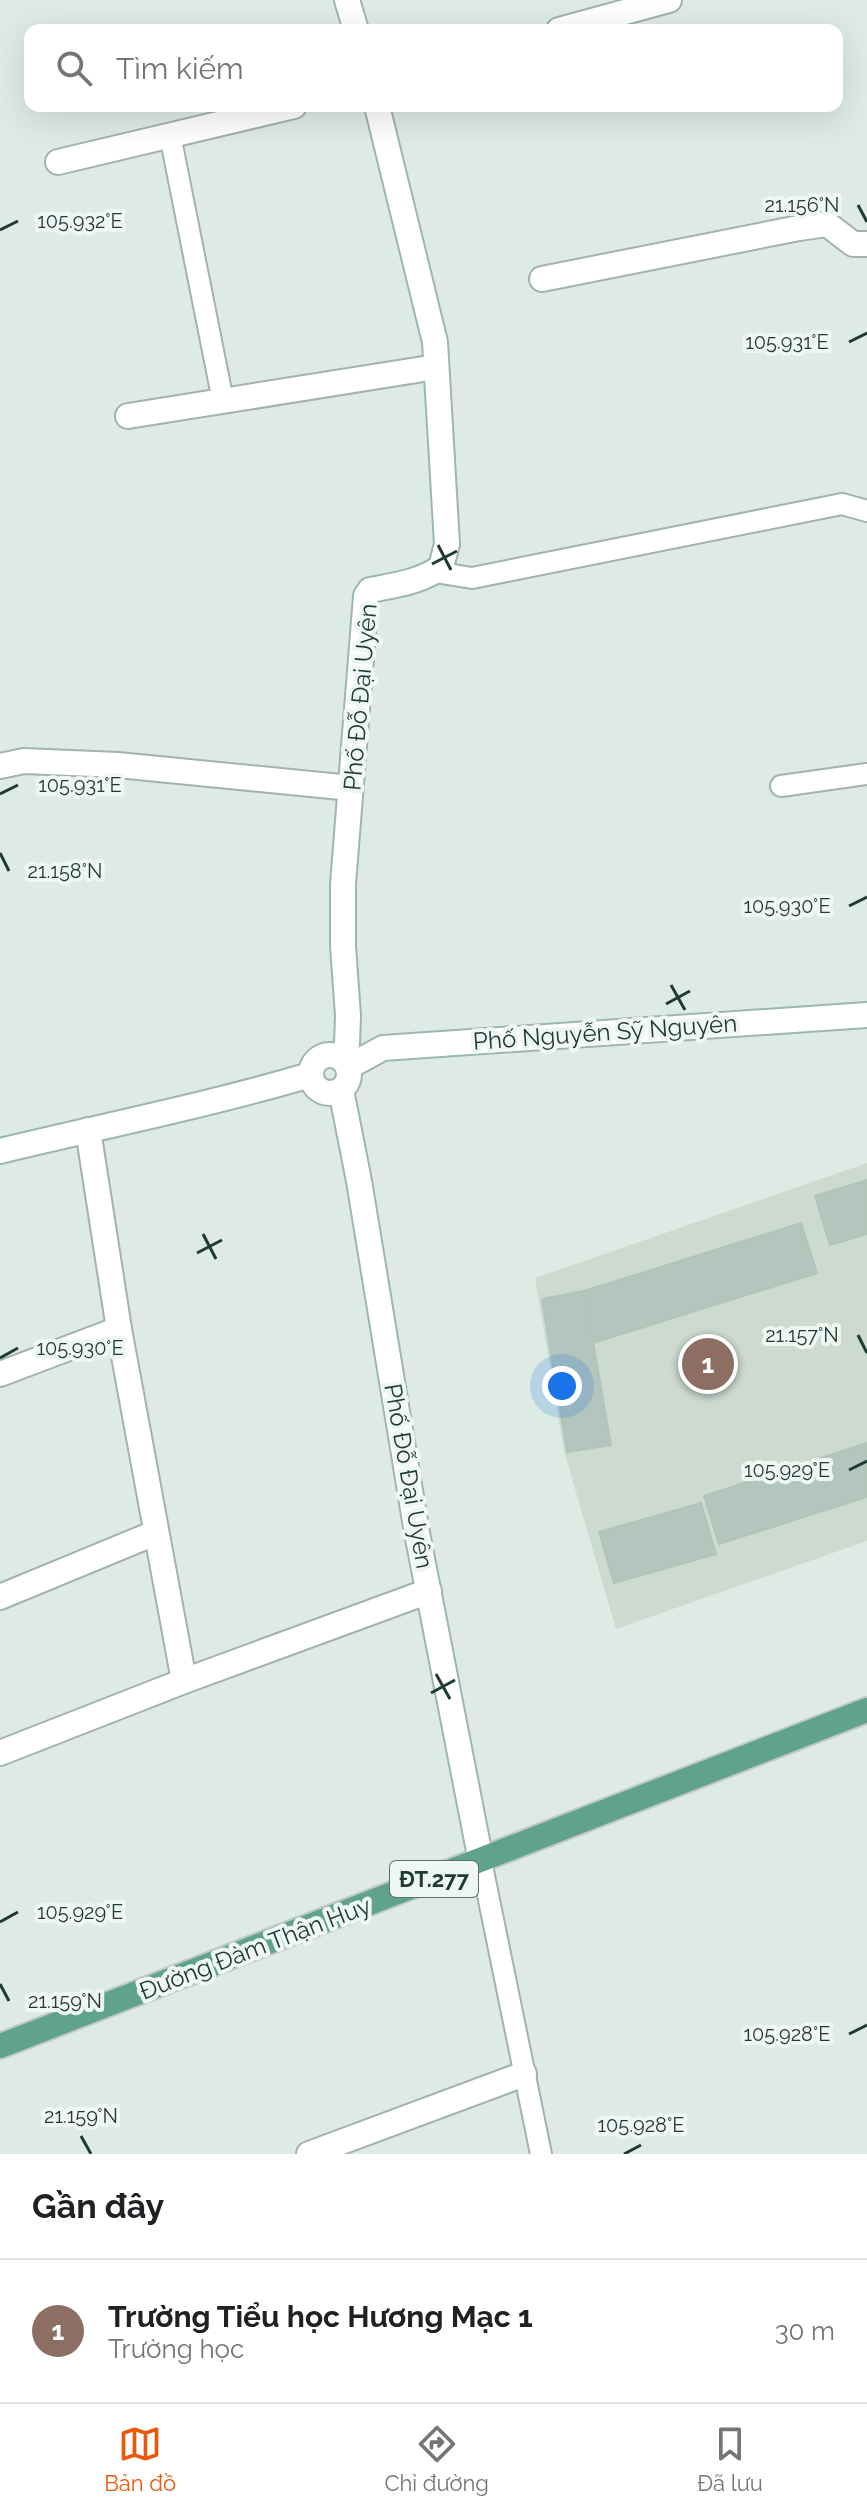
<!DOCTYPE html>
<html lang="vi">
<head>
<meta charset="utf-8">
<style>
	:root { --surface:#fff; --page:#f2f2f2; --text:#202124; --muted:#757577; --line:#e0e0e0; --accent:#ea580c }
	body { margin:0; font-family:Raleway,sans-serif; background:var(--page); color:var(--text) }
	.you { position:absolute; left:562px; top:1386px; width:28px; height:28px; margin:-20px; border:6px solid #fff; border-radius:50%; background:#1a73e8; box-shadow:0 0 0 12px #1a73e833 }
	.badge { display:grid; place-items:center; width:52px; height:52px; border-radius:50%; background:var(--accent); color:#fff; font-size:26px; font-weight:700 }
	.pin { position:absolute; translate:-50% -50%; border:4px solid #fff; box-shadow:0 2px 8px #0006 }
	.list { margin:0; padding:0; list-style:none }
	h2 { display:flex; justify-content:space-between; align-items:center; height:104px; margin:0; padding:0 32px; font-size:34px }
	h2 small { font-size:26px; font-weight:400; color:var(--muted) }
	.list li { display:grid; grid-template-columns:52px 1fr auto; gap:24px; align-items:center; box-sizing:border-box; height:144px; padding:0 32px; border-top:2px solid var(--line) }
	.list b { display:block; font-size:30px; white-space:nowrap }
	.list p { margin:0; font-size:26px; white-space:nowrap; color:var(--muted) }
	.list em { font-size:26px; font-style:normal; color:var(--muted) }
	.icon { flex:none; width:44px; height:44px; fill:none; stroke:currentColor; stroke-width:2; stroke-linecap:round; stroke-linejoin:round }
	.map { position:relative; flex:none; width:867px; height:2154px; overflow:hidden }
	.search { position:absolute; background:var(--surface); box-shadow:0 8px 32px #0002; left:24px; right:24px; top:24px; height:88px; display:flex; align-items:center; gap:20px; box-sizing:border-box; padding:0 28px; border-radius:16px; color:var(--muted); font-size:30px }
	.sheet { height:248px; background:var(--surface) }
	nav { display:flex; justify-content:space-around; align-items:center; box-sizing:border-box; height:112px; border-top:2px solid var(--line); background:var(--surface); font-size:22px; color:var(--muted) }
	nav a { display:grid; justify-items:center; gap:4px }
	nav .on { color:var(--accent) }
	.map>svg:first-child { display:block }
	.built { fill:#ccdad2 }
	.building { fill:#b3c5bc; stroke:#b0c4ba; stroke-width:2 }
	.lines { fill:none; stroke-linecap:round; stroke-linejoin:round }
	.lane-casing { stroke:#a1b3ab; stroke-width:24 }
	.street-casing { stroke:#a1b3ab; stroke-width:28 }
	.secondary-casing { stroke:#9cb7ab; stroke-width:28 }
	.primary-casing { stroke:#c0c8c5; stroke-width:28 }
	.lane { stroke:#fff; stroke-width:20 }
	.street { stroke:#fff; stroke-width:24 }
	.secondary { stroke:#fff; stroke-width:24 }
	.primary { stroke:#5fa38b; stroke-width:24 }
	.ticks { fill:none; stroke:#1e3b31; stroke-width:3 }
	.labels { text-anchor:middle; dominant-baseline:central; stroke-width:8; stroke-linejoin:round; paint-order:stroke }
	.shield { fill:#eef7f2; stroke:#5c736b; stroke-width:2 }
	.shield-label { font-size:22px; font-weight:bold; fill:#1e3b31 }
	.street-label { font-size:24px; fill:#1e3b31; stroke:#eef7f2 }
	.ticks-label { font-size:20px; text-anchor:middle; fill:#1e3b31; stroke:#eef7f2; stroke-width:8; stroke-linejoin:round; paint-order:stroke }
</style>
</head>
<body>
<div class="map">
<svg width="867" height="2154" viewBox="0 0 867 2154">
	<rect width="100%" height="100%" fill="#deebe4"/>
	<!-- built -->
	<polygon class="built" points="867,1163 867,1541 616,1629 564,1451 535,1278"/>
	<!-- building -->
	<g class="building">
		<polygon points="867,1180 867,1234 830,1245 815,1196"/>
		<polygon points="801,1223 817,1273 593,1343 584,1291"/>
		<polygon points="584,1291 611,1445 567,1452 542,1299"/>
		<polygon points="867,1443 867,1497 719,1544 704,1496"/>
		<polygon points="701,1503 716,1554 614,1583 599,1532"/>
	</g>
	<g class="lines">
		<defs>
			<g id="lane">
				<polyline points="170,135 223,401"/>
				<polyline points="435,572 472,578 842,504 867,511"/>
				<polyline points="781,786 867,774"/>
				<polyline points="481,1861 541,2154"/>
			</g>
			<g id="street">
				<polyline points="559,30 669,0"/>
				<polyline points="58,162 294,106"/>
				<polyline points="542,279 799,228 827,224 853,244 867,244"/>
				<polyline points="128,416 436,367"/>
				<polyline points="0,766 24,761 118,765 351,788"/>
				<polyline points="88,1130 119,1329 184,1681"/>
				<polyline points="0,1374 119,1329"/>
				<polyline points="0,1597 155,1533"/>
				<polyline points="0,1753 184,1681 429,1591"/>
				<polyline points="309,2154 524,2074"/>
			</g>
			<g id="secondary">
				<polyline points="347,0 356,30"/>
				<circle cx="330" cy="1074" r="19"/>
				<path d="M343,1060l4,-16 1,-28 -5,-70v-62l23,-288 4,-6c25,-5 51,-8 71,-23l6,-23 -12,-202 -58,-236"/>
				<polyline points="348,1067 383,1048 867,1015"/>
				<polyline points="341,1090 359,1181 417,1533 481,1861"/>
				<path d="M0,1151c104,-25 208,-46 310,-76"/>
			</g>
			<polyline id="primary" points="0,2046 867,1710"/>
		</defs>
		<!-- lane casing -->
		<use href="#lane" class="lane-casing"/>
		<!-- street casing -->
		<use href="#street" class="street-casing"/>
		<!-- secondary casing -->
		<use href="#secondary" class="secondary-casing"/>
		<!-- primary casing -->
		<use href="#primary" class="primary-casing"/>
		<!-- lane -->
		<use href="#lane" class="lane"/>
		<!-- street -->
		<use href="#street" class="street"/>
		<!-- secondary -->
		<use href="#secondary" class="secondary"/>
		<!-- primary -->
		<use href="#primary" class="primary"/>
	</g>
	<!-- ticks -->
	<path class="ticks" d="M858,205l9,17M0,230l18,-9M849,342l18,-9M438,545l13,25M432,564l25,-13M0,794l18,-9M0,853l9,18M849,906l18,-9M671,985l14,25M666,1004l24,-13M203,1234l13,25M197,1253l25,-13M858,1335l9,18M0,1358l18,-10M849,1470l18,-9M436,1674l14,25M431,1693l24,-13M0,1922l18,-10M0,1984l9,17M849,2034l18,-9M81,2136l10,18M624,2154l17,-9"/>
	<g class="labels">
		<!-- shield labels -->
		<rect class="shield" x="390" y="1861" width="88" height="36" rx="6"/>
		<g class="shield-label">
			<text x="434" y="1879">ĐT.277</text>
		</g>
		<!-- street labels -->
		<g class="street-label">
			<text transform="translate(360 697) rotate(-85)">Phố Đỗ Đại Uyên</text>
			<text transform="translate(605 1032) rotate(-4)">Phố Nguyễn Sỹ Nguyên</text>
			<text transform="translate(409 1476) rotate(80)">Phố Đỗ Đại Uyên</text>
			<text transform="translate(255 1948) rotate(-21)">Đường Đàm Thận Huy</text>
		</g>
	</g>
	<g class="ticks-label">
		<text x="802" y="212">21.156°N</text>
		<text x="80" y="228">105.932°E</text>
		<text x="787" y="349">105.931°E</text>
		<text x="80" y="792">105.931°E</text>
		<text x="65" y="878">21.158°N</text>
		<text x="787" y="913">105.930°E</text>
		<text x="802" y="1342">21.157°N</text>
		<text x="80" y="1355">105.930°E</text>
		<text x="787" y="1477">105.929°E</text>
		<text x="80" y="1919">105.929°E</text>
		<text x="65" y="2008">21.159°N</text>
		<text x="787" y="2041">105.928°E</text>
		<text x="81" y="2123">21.159°N</text>
		<text x="641" y="2132">105.928°E</text>
	</g>
</svg>
<div class="you"></div>
<div class="pin badge" style="left:708px;top:1364px;background:#8d6e63">1</div>
<div class="search"><svg class="icon" aria-label="search" viewBox="0 0 24 24"><circle cx="10" cy="10" r="6"/><path d="M15 15l6 6"/></svg>Tìm kiếm</div>
</div>
<section class="sheet">
<h2>Gần đây<small></small></h2>
<ul class="list">
<li><span class="badge" style="background:#8d6e63">1</span><div><b>Trường Tiểu học Hương Mạc 1</b><p>Trường học</p></div><em>30 m</em></li>
</ul>
</section>
<nav>
<a class="on"><svg class="icon" aria-label="map" viewBox="0 0 24 24"><path d="M3 6l6-2 6 2 6-2v14l-6 2-6-2-6 2zM9 4v14M15 6v14"/></svg>Bản đồ</a>
<a><svg class="icon" aria-label="directions" viewBox="0 0 24 24"><path d="M12 3l9 9-9 9-9-9zM9 14v-3h6M13 9l2 2-2 2"/></svg>Chỉ đường</a>
<a><svg class="icon" aria-label="saved" viewBox="0 0 24 24"><path d="M7 4h10v16l-5-4-5 4z"/></svg>Đã lưu</a>
</nav>
</body>
</html>
